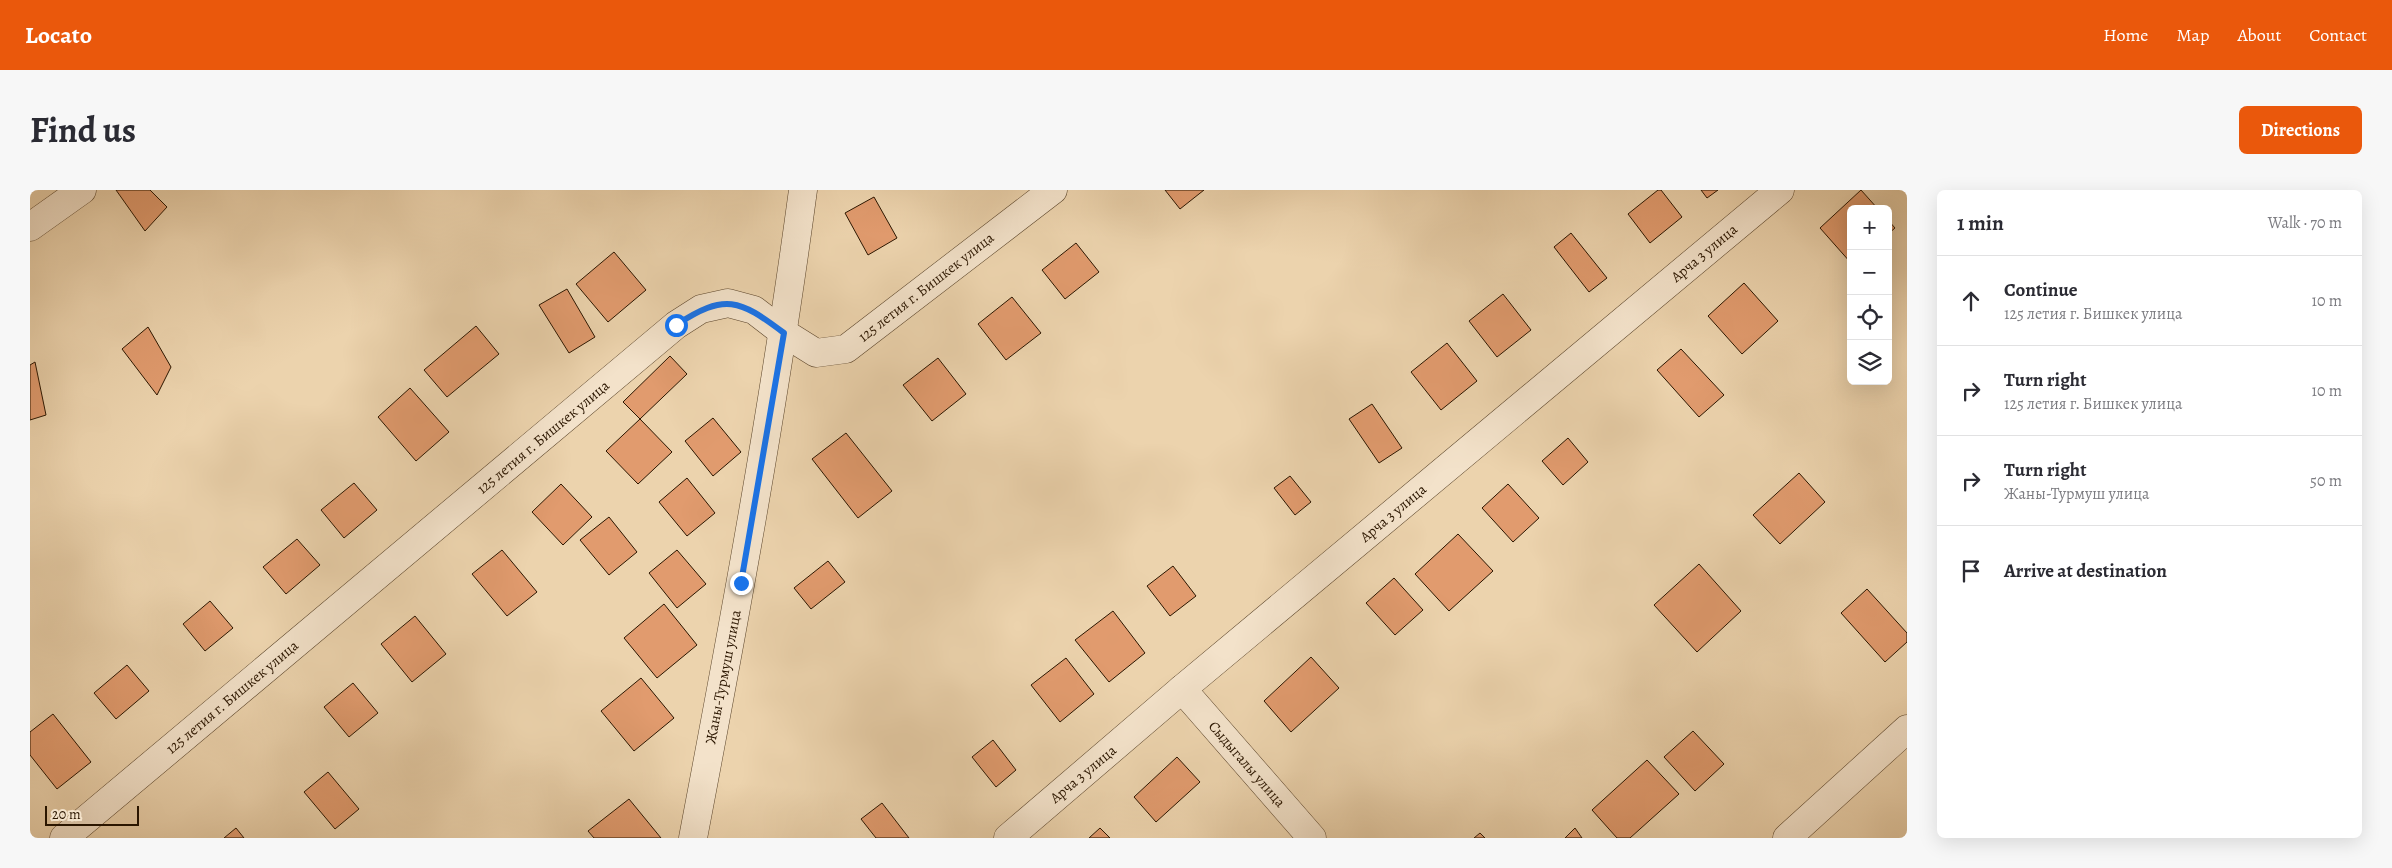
<!DOCTYPE html>
<html lang="en">
<head>
<meta charset="utf-8">
<style>
	:root { --surface:#fff; --page:#f7f7f7; --text:#2b2b33; --muted:#7c7c81; --line:#e1e1e2; --accent:#ea580c }
	body { margin:0; font-family:Alegreya,serif; background:var(--page); color:var(--text) }
	.controls { position:absolute; right:15px; top:15px; display:grid; overflow:hidden; border-radius:8px; box-shadow:0 5px 20px #0002 }
	.controls button { width:45px; height:45px; display:grid; place-items:center; padding:0; border:0; border-bottom:1px solid var(--line); background:var(--surface); color:var(--text); font:25px sans-serif }
	.scale { position:absolute; left:15px; bottom:12px; width:94px; box-sizing:border-box; padding-left:5px; border:2px solid #2b1600; border-top:0; font-size:14px; line-height:18px; white-space:nowrap; color:#2b1600; -webkit-text-stroke:4px #f3e2ca; paint-order:stroke }
	.stop { position:absolute; width:15px; height:15px; margin:-11px; border:4px solid #1a73e8; border-radius:50%; background:#fff }
	.stop.end { background:#1a73e8; border-color:#fff; box-shadow:0 1px 5px #0008 }
	.list { margin:0; padding:0; list-style:none }
	h2 { display:flex; justify-content:space-between; align-items:center; height:65px; margin:0; padding:0 20px; font-size:21px }
	h2 small { font-size:16px; font-weight:400; color:var(--muted) }
	.list li { display:grid; grid-template-columns:32px 1fr auto; gap:15px; align-items:center; box-sizing:border-box; height:90px; padding:0 20px; border-top:1px solid var(--line) }
	.list b { display:block; font-size:19px; white-space:nowrap }
	.list p { margin:0; font-size:16px; white-space:nowrap; color:var(--muted) }
	.list em { font-size:16px; font-style:normal; color:var(--muted) }
	.icon { flex:none; width:28px; height:28px; fill:none; stroke:currentColor; stroke-width:2; stroke-linecap:round; stroke-linejoin:round }
	.map { position:relative; flex:none; width:1877px; height:648px; overflow:hidden; border-radius:8px }
	header { display:flex; align-items:center; gap:30px; box-sizing:border-box; height:70px; padding:0 25px; background:var(--accent); color:#fff }
	header strong { font-size:24px }
	nav { display:flex; gap:28px; margin-inline-start:auto; font-size:18px }
	.intro { display:flex; align-items:center; justify-content:space-between; box-sizing:border-box; height:120px; padding:0 30px }
	h1 { margin:0; font-size:35px }
	.button { padding:12px 22px; border-radius:8px; background:var(--accent); color:#fff; font-size:18px; font-weight:700 }
	main { display:flex; gap:30px; padding:0 30px }
	aside { flex:1; background:var(--surface); border-radius:8px; box-shadow:0 5px 20px #0002 }
	.map>svg:first-child { display:block }
	.building { fill:#e19b6e; stroke:#2b1600 }
	.lines { fill:none; stroke-linecap:round; stroke-linejoin:round }
	.minor-casing { stroke:#5b452b; stroke-width:29 }
	.tertiary-casing { stroke:#5b452b; stroke-width:29 }
	.minor { stroke:#f3e2ca; stroke-width:28 }
	.tertiary { stroke:#f3e2ca; stroke-width:28 }
	.route { stroke:#1a73e8; stroke-width:6 }
	.labels { text-anchor:middle; dominant-baseline:central; stroke-width:5; stroke-linejoin:round; paint-order:stroke }
	.street-label { font-size:15px; fill:#2b1600; stroke:#f3e2ca }
</style>
</head>
<body>
<header>
<strong>Locato</strong>
<nav><a>Home</a><a>Map</a><a>About</a><a>Contact</a></nav>
</header>
<div class="intro"><h1>Find us</h1><a class="button">Directions</a></div>
<main>
<div class="map">
<svg width="1877" height="648" viewBox="0 0 1877 648">
	<rect width="100%" height="100%" fill="#ecd3ad"/>
	<filter id="stains"><feTurbulence type="fractalNoise" baseFrequency=".004" numOctaves="4"/><feColorMatrix values="0 0 0 0 .2 0 0 0 0 .09 0 0 0 0 .02 0 0 0 .5 -.17"/></filter>
	<radialGradient id="worn" r=".72"><stop offset=".6" stop-color="#630" stop-opacity="0"/><stop offset="1" stop-color="#630" stop-opacity=".3"/></radialGradient>
	<!-- building -->
	<g class="building">
		<polygon points="86,0 120,0 137,17 115,41"/>
		<polygon points="1135,0 1174,0 1150,19"/>
		<polygon points="1628,0 1631,0 1652,27 1620,53 1598,24"/>
		<polygon points="1671,0 1688,0 1677,8"/>
		<polygon points="1831,0 1848,19 1821,19 1821,73 1790,38"/>
		<polygon points="844,7 867,48 838,65 815,23"/>
		<polygon points="1858,30 1865,38 1858,44"/>
		<polygon points="1541,43 1577,88 1559,102 1524,57"/>
		<polygon points="1046,53 1069,82 1035,109 1012,80"/>
		<polygon points="584,62 616,100 578,132 546,94"/>
		<polygon points="1714,93 1748,131 1712,164 1678,126"/>
		<polygon points="537,99 565,147 539,163 509,115"/>
		<polygon points="1473,104 1501,140 1467,167 1439,131"/>
		<polygon points="982,107 1011,143 976,170 948,134"/>
		<polygon points="446,136 469,164 417,207 394,180"/>
		<polygon points="118,137 141,177 127,205 92,159"/>
		<polygon points="1417,153 1447,191 1411,220 1381,182"/>
		<polygon points="1651,159 1694,205 1669,227 1627,180"/>
		<polygon points="640,166 657,184 610,229 593,212"/>
		<polygon points="908,168 936,204 902,231 873,195"/>
		<polygon points="5,172 16,225 0,230 0,175"/>
		<polygon points="380,198 419,242 386,271 348,227"/>
		<polygon points="1342,214 1372,258 1349,273 1319,229"/>
		<polygon points="683,228 711,262 683,286 655,251"/>
		<polygon points="610,229 642,262 608,294 576,261"/>
		<polygon points="816,243 862,301 828,328 782,269"/>
		<polygon points="1538,248 1558,272 1533,295 1512,271"/>
		<polygon points="1769,283 1795,312 1750,354 1723,325"/>
		<polygon points="1260,286 1281,312 1265,325 1244,298"/>
		<polygon points="657,288 685,323 657,346 629,312"/>
		<polygon points="324,293 347,320 314,348 291,320"/>
		<polygon points="531,294 562,327 533,355 502,322"/>
		<polygon points="1478,294 1509,328 1483,352 1452,318"/>
		<polygon points="579,327 607,362 579,385 550,350"/>
		<polygon points="1428,344 1463,381 1419,421 1385,384"/>
		<polygon points="267,349 290,375 256,404 233,377"/>
		<polygon points="472,360 507,402 477,426 442,384"/>
		<polygon points="647,360 676,394 647,418 619,383"/>
		<polygon points="798,371 815,392 781,419 764,398"/>
		<polygon points="1669,374 1711,421 1667,462 1624,415"/>
		<polygon points="1143,376 1166,406 1140,426 1117,396"/>
		<polygon points="1364,388 1393,420 1365,445 1336,413"/>
		<polygon points="1837,399 1877,443 1877,452 1855,472 1811,423"/>
		<polygon points="180,411 203,438 175,461 153,434"/>
		<polygon points="634,414 667,455 627,488 594,448"/>
		<polygon points="1083,421 1115,463 1079,492 1045,450"/>
		<polygon points="385,426 416,464 382,492 351,454"/>
		<polygon points="1281,467 1309,498 1261,542 1234,511"/>
		<polygon points="1036,468 1064,504 1030,532 1001,495"/>
		<polygon points="97,475 119,501 86,529 64,503"/>
		<polygon points="611,488 644,528 604,561 571,521"/>
		<polygon points="323,493 348,523 319,547 294,517"/>
		<polygon points="23,524 61,572 27,599 0,565 0,542"/>
		<polygon points="1663,541 1694,574 1665,601 1634,567"/>
		<polygon points="963,550 986,580 966,597 942,567"/>
		<polygon points="1147,567 1170,592 1126,632 1104,607"/>
		<polygon points="1617,570 1649,604 1600,648 1587,648 1562,620"/>
		<polygon points="298,582 329,619 305,639 274,602"/>
		<polygon points="599,609 631,648 564,648 558,641"/>
		<polygon points="852,613 879,648 846,648 831,629"/>
		<polygon points="206,638 214,648 194,648"/>
		<polygon points="1070,638 1080,648 1059,648"/>
		<polygon points="1545,638 1552,648 1535,648"/>
		<polygon points="1450,643 1455,648 1444,648"/>
	</g>
	<g class="lines">
		<defs>
			<g id="minor">
				<polyline points="0,37 52,0"/>
				<polyline points="1152,499 1282,648"/>
				<polyline points="34,648 646,135 671,119 698,113 724,120 754,143 786,163 816,159 1023,0"/>
				<path d="M663,648c41,-215 81,-431 110,-648"/>
				<polyline points="978,648 1152,499 1750,0"/>
			</g>
			<polyline id="tertiary" points="1757,648 1877,539"/>
		</defs>
		<!-- minor casing -->
		<use href="#minor" class="minor-casing"/>
		<!-- tertiary casing -->
		<use href="#tertiary" class="tertiary-casing"/>
		<!-- minor -->
		<use href="#minor" class="minor"/>
		<!-- tertiary -->
		<use href="#tertiary" class="tertiary"/>
	</g>
	<g class="lines">
		<!-- route -->
		<path class="route" d="M646,135c49,-32 63,-26 108,8l-43,250"/>
	</g>
	<g class="labels">
		<!-- street labels -->
		<g class="street-label">
			<text transform="translate(1674 63) rotate(-40)">Арча 3 улица</text>
			<text transform="translate(896 97) rotate(-38)">125 летия г. Бишкек улица</text>
			<text transform="translate(513 247) rotate(-40)">125 летия г. Бишкек улица</text>
			<text transform="translate(1363 323) rotate(-40)">Арча 3 улица</text>
			<text transform="translate(693 487) rotate(-79)">Жаны-Турмуш улица</text>
			<text transform="translate(202 507) rotate(-40)">125 летия г. Бишкек улица</text>
			<text transform="translate(1217 574) rotate(49)">Сыдыгалы улица</text>
			<text transform="translate(1053 584) rotate(-40)">Арча 3 улица</text>
		</g>
	</g>
	<rect width="100%" height="100%" filter="url(#stains)"/>
	<rect width="100%" height="100%" fill="url(#worn)"/>
</svg>
<div class="controls">
<button>+</button>
<button>−</button>
<button><svg class="icon" aria-label="locate" viewBox="0 0 24 24"><circle cx="12" cy="12" r="6"/><path d="M12 2v4M12 18v4M2 12h4M18 12h4"/></svg></button>
<button><svg class="icon" aria-label="layers" viewBox="0 0 24 24"><path d="M12 4l9 5-9 5-9-5zM3 14l9 5 9-5"/></svg></button>
</div>
<div class="scale">20 m</div>
<div class="stop" style="left:646px;top:135px"></div>
<div class="stop end" style="left:711px;top:393px"></div>
</div>
<aside>
<h2>1 min<small>Walk · 70 m</small></h2>
<ul class="list">
<li><svg class="icon" aria-label="ahead" viewBox="0 0 24 24"><path d="M12 20V5M6 11l6-6 6 6"/></svg><div><b>Continue</b><p>125 летия г. Бишкек улица</p></div><em>10 m</em></li>
<li><svg class="icon" aria-label="right" viewBox="0 0 24 24"><path d="M7 20v-9h11M14 6l5 5-5 5"/></svg><div><b>Turn right</b><p>125 летия г. Бишкек улица</p></div><em>10 m</em></li>
<li><svg class="icon" aria-label="right" viewBox="0 0 24 24"><path d="M7 20v-9h11M14 6l5 5-5 5"/></svg><div><b>Turn right</b><p>Жаны-Турмуш улица</p></div><em>50 m</em></li>
<li><svg class="icon" aria-label="arrive" viewBox="0 0 24 24"><path d="M6 21V4h12l-3 4 3 4H6"/></svg><div><b>Arrive at destination</b></div></li>
</ul>
</aside>
</main>
</body>
</html>
